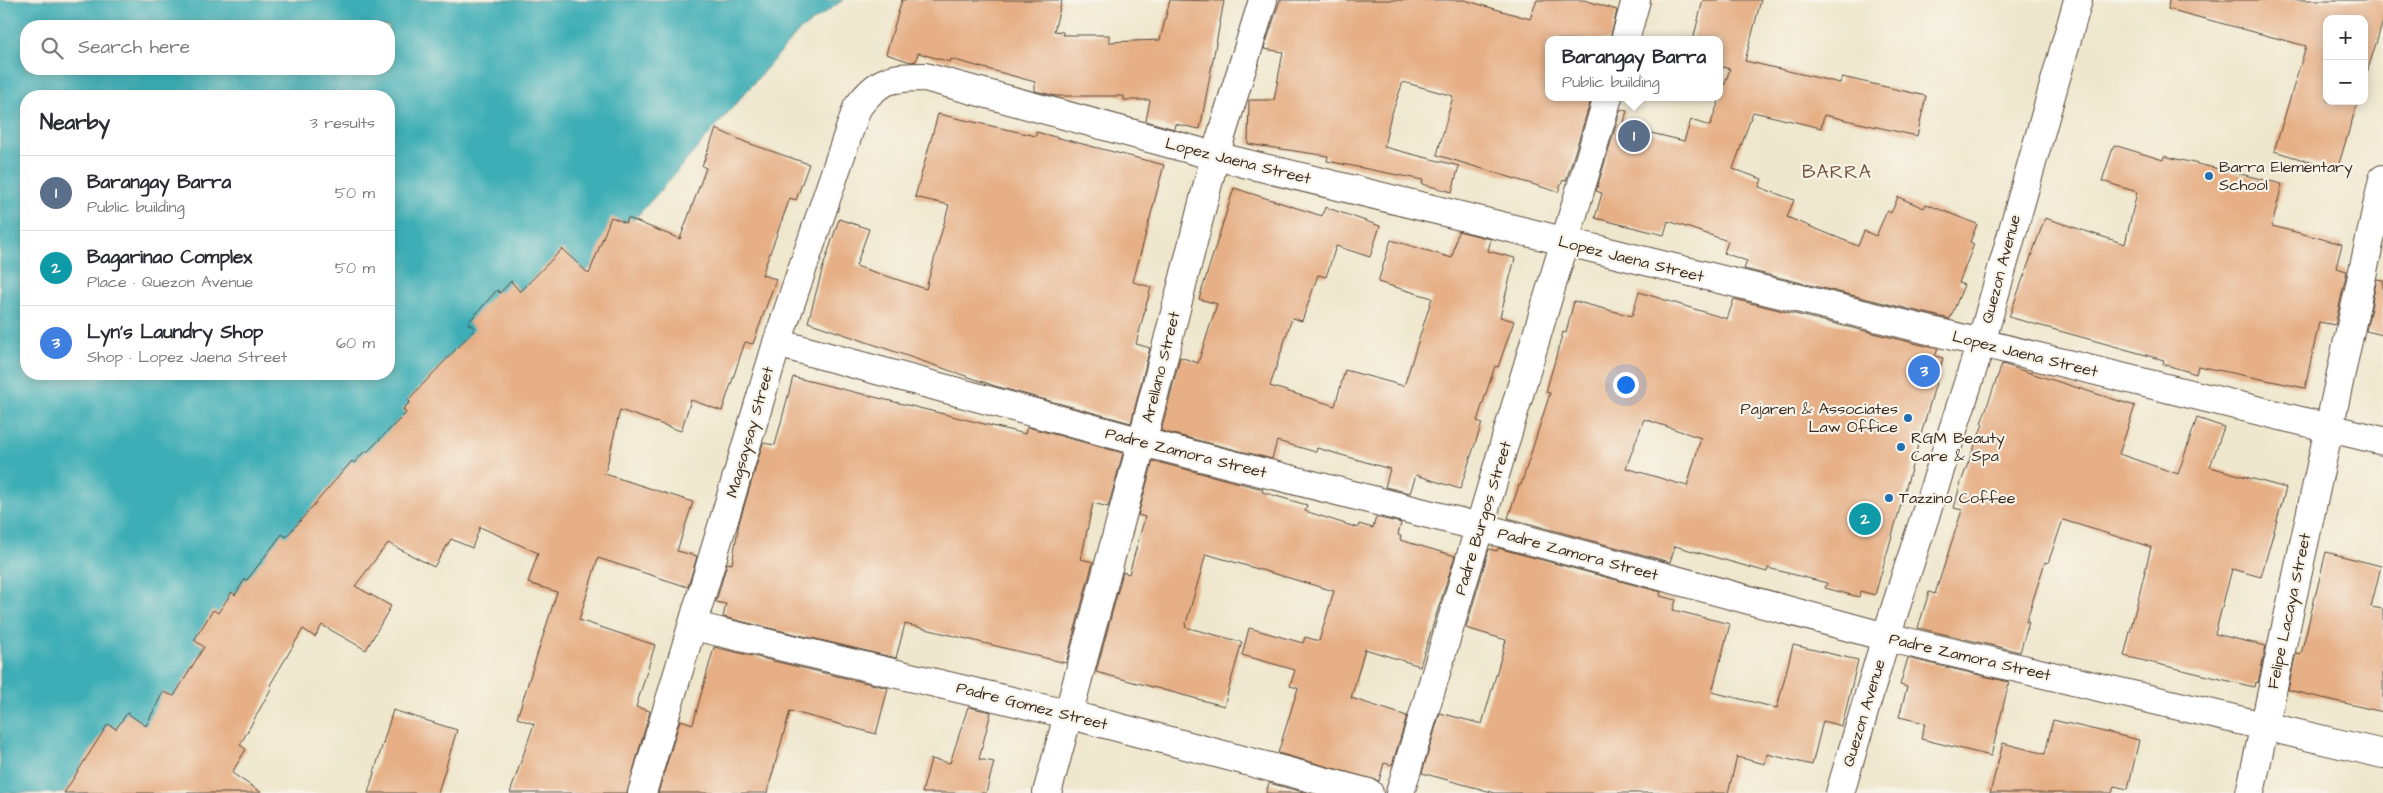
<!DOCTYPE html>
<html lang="en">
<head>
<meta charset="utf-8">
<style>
	:root { --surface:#fff; --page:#f2f2f3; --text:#2b2b33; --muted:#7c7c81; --line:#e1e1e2; --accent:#db2777 }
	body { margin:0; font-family:"Architects Daughter",sans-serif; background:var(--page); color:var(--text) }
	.controls { position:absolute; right:15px; top:15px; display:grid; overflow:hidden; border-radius:10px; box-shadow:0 2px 12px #0003 }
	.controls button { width:45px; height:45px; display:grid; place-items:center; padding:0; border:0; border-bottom:1px solid var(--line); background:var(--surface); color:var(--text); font:25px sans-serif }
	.you { position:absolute; left:1625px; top:384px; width:18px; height:18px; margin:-12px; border:4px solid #fff; border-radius:50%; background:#1a73e8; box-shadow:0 0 0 8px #1a73e833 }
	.badge { display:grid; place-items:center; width:32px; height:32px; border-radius:50%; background:var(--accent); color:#fff; font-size:16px; font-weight:700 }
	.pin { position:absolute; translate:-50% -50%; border:2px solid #fff; box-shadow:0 1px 5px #0006 }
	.popup { position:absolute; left:1545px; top:36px; width:178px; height:65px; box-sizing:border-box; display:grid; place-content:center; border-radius:10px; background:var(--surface); filter:drop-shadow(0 1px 4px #0005); font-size:16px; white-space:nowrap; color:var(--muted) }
	.popup b { font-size:19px; color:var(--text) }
	.popup::after { content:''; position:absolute; left:50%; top:100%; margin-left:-10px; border:10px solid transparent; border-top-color:var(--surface) }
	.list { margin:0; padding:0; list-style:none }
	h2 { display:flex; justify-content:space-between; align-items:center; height:65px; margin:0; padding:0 20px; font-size:21px }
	h2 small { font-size:16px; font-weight:400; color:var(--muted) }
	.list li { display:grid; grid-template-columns:32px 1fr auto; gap:15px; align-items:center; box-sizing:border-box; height:75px; padding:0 20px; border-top:1px solid var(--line) }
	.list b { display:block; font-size:19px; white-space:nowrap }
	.list p { margin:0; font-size:16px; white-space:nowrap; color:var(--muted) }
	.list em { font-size:16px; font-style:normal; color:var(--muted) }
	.icon { flex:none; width:28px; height:28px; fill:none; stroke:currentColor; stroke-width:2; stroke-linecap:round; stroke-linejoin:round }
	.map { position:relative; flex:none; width:2383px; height:793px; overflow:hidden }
	.search { position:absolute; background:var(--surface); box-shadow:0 2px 12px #0003; left:20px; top:20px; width:375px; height:55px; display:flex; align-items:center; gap:12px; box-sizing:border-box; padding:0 18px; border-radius:20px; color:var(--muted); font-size:19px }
	.panel { position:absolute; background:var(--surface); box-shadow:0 2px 12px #0003; left:20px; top:90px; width:375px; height:290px; border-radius:20px }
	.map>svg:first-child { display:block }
	.water { fill:#3daeb6; stroke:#3c6c6a; fill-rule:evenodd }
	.building { fill:#e6af85; fill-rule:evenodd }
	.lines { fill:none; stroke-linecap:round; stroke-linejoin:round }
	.minor-casing { stroke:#564638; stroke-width:30 }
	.major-casing { stroke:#564638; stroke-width:30 }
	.minor { stroke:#fff; stroke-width:28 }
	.major { stroke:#fff; stroke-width:28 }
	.poi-dot { fill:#1f6fb2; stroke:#f7f3e8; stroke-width:2 }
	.labels { text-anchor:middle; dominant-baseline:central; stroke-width:4.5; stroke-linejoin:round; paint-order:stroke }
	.street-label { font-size:16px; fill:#3b2a1e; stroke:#f7f3e8 }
	.poi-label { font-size:16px; fill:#3b2a1e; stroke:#f7f3e8; text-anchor:start }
	.quarter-label { font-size:19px; letter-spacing:1px; fill:#775942; stroke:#f7f3e8 }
</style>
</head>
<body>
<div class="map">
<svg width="2383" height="793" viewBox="0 0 2383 793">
	<rect width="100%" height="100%" fill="#f7f3e8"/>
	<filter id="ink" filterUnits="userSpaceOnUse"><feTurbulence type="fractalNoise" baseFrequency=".02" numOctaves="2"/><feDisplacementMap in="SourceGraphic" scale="10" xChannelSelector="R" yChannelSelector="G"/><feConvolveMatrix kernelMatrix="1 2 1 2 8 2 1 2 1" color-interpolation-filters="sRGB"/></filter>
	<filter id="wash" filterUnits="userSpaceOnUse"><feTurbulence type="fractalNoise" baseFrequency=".0096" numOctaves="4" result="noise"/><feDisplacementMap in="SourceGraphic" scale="20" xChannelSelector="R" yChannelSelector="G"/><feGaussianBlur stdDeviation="1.12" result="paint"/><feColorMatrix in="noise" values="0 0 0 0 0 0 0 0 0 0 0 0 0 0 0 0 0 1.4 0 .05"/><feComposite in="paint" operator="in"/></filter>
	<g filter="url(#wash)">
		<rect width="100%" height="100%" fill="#efe7cd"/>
		<!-- water -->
		<path class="water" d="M0,0h843l-45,32 -139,160 -229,250 -331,351h-99zM26,26h363v43h-363zM26,96h363v278h-363z"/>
		<g id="blocks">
			<!-- building -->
			<g class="building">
				<polygon points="902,0 1062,0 1054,31 1063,32 1063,35 1109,35 1109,42 1160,40 1170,0 1224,1 1200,129 1175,124 1174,129 1146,121 1150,100 1124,100 1124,96 1056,96 1035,91 1035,82 951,59 950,62 918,53 916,61 911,62 886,54"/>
				<polygon points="1280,0 1464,0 1530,19 1537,0 1584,0 1617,10 1610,40 1549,40 1549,97 1581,97 1591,100 1566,181 1563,180 1558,192 1437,155 1453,96 1403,82 1390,119 1384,147 1459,166 1452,192 1422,184 1423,180 1327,161 1328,156 1248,144 1249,100 1274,100 1283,52 1264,49"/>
				<polygon points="1703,0 1761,0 1745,61 1840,83 1842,77 1926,96 1917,136 1824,115 1821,128 1753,112 1733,169 1762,179 1759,187 1794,200 1787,217 1858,246 1864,231 1876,236 1887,211 1891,213 1898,197 1924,208 1926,204 1977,224 1970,242 1974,244 1959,283 1964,285 1950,319 1744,269 1747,261 1724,253 1728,241 1668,221 1664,235 1595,218 1602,193 1596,191 1621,109 1627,111 1623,126 1684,141 1691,120 1710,126 1730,69 1719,66 1719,40 1693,40"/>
				<polygon points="2169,0 2383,0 2383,21 2364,82 2364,19 2327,19 2327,101 2358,101 2337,170 2274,151 2306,46 2168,9"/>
				<polygon points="938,114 1036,136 1036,132 1164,165 1133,282 1151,287 1136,344 1150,348 1131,423 995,386 808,322 823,267 839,219 869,229 856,266 926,289 949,205 915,197"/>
				<polygon points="716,129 745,142 809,164 796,200 790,198 762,275 776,279 753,344 745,342 722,411 691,400 681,431 620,410 605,474 693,502 677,551 697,556 688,587 598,558 579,620 655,645 636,707 650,711 627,793 510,793 534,724 517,718 557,592 528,583 538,553 480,527 472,548 451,539 434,567 388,543 355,586 391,606 366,650 322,625 315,637 303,629 270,685 272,687 240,745 246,749 232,773 262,793 64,793 108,724 116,729 127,713 146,726 163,692 174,696 204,647 194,640 213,610 218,613 232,592 235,595 245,579 247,580 282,534 286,537 352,461 354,463 365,451 367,452 406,413 403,409 410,402 408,400 475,329 468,323 497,290 500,293 511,281 520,292 562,249 589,274 611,217 626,223 628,218 680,239 706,168 702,166"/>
				<polygon points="2114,145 2163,160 2164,156 2282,184 2272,226 2342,244 2336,268 2347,271 2335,325 2319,322 2305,388 2198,366 2196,374 2163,364 2164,360 2009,317 2045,218 2125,244 2137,192 2102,181"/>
				<polygon points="1234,188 1322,216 1325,207 1380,226 1370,257 1336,246 1326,277 1318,275 1302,321 1292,318 1270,386 1335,406 1345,370 1404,386 1432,298 1378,282 1391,240 1452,258 1458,231 1491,239 1488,251 1515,258 1500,317 1514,321 1498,367 1495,366 1477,421 1482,423 1460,489 1416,475 1410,493 1385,487 1390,469 1317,448 1316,452 1277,441 1272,459 1161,431 1180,357 1198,363 1217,304 1199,299"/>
				<polygon points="2377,279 2383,280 2383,335 2366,331"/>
				<path d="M1639,292l88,27 7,-20 204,50 -3,7 8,2 -68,237 -15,-4 -1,6 -19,-5 -15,-4 2,-5 -59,-15 -1,4 -92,-26 -5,16 -162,-44 11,-33h2l29,-92 -4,-1 17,-60 3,1 8,-32 58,15zM1644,419l57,19 -14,48 -61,-18z"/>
				<polygon points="2002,364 2135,406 2119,454 2178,474 2197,418 2224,427 2210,467 2286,488 2261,577 2232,569 2215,634 2266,646 2258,683 2255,682 2254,687 2124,656 2151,547 2063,520 2048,563 2045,562 2026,622 2029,622 2020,652 1918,628 1929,592 1935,594 1962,510 1954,508 1961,482 1983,424 1981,423"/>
				<polygon points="793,377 1025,434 1027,427 1123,453 1108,507 1093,503 1081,559 1093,562 1066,663 905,624 896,658 723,617 726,604 716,602 727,563 732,564 739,523 763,443 775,445"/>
				<polygon points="1153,461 1263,489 1262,492 1307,505 1305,511 1358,528 1359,524 1373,528 1376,517 1401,523 1398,535 1401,536 1400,540 1455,556 1420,666 1365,649 1351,698 1407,716 1392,765 1384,763 1379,781 1278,753 1298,688 1290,686 1295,670 1242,655 1249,628 1303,643 1305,637 1319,641 1334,591 1206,554 1185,627 1242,642 1224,706 1096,672 1123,572 1129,574 1145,517 1138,515"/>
				<polygon points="1498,548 1661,592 1660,596 1676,600 1673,610 1730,624 1712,692 1777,708 1793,645 1858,660 1842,726 1823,721 1812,765 1767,754 1765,764 1737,757 1728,793 1495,793 1422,773 1440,713 1482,724 1506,640 1466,628 1489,549 1497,551"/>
				<polygon points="2326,552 2381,566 2371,607 2383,609 2383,712 2288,690 2296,653 2301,654"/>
				<polygon points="714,647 888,688 876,734 790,711 767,793 658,793 680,720 693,724"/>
				<polygon points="1908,658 2009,682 1991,756 1921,739 1925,723 1899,717 1907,687 1900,685"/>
				<polygon points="968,707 991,712 979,759 994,762 986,793 922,793 931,759 950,763"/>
				<polygon points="393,710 457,730 438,793 368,793"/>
				<polygon points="2053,720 2139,740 2128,789 2114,786 2112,793 1990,793 2003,743 2045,754"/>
				<polygon points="1269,783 1307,793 1266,793"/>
			</g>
		</g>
	</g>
	<g filter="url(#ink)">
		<use href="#blocks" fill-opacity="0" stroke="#564638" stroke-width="1"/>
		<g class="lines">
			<defs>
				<g id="minor">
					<polyline points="1625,40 1636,0"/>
					<polyline points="777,343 1142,442 1480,527 1886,637 2383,754"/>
					<polyline points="694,626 1067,714 1369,793"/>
					<path d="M642,793l135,-450 80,-235c21,-29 34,-31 68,-31l290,79 1168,285"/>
					<polyline points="1047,793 1142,442 1215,156 1263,0"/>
					<polyline points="1400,793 1608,97"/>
					<polyline points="1840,793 1886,637 1981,343 2078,0"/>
				</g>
				<polyline id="major" points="2250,793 2383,179"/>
			</defs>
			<!-- minor casing -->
			<use href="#minor" class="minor-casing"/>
			<!-- major casing -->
			<use href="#major" class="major-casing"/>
			<!-- minor -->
			<use href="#minor" class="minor"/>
			<!-- major -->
			<use href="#major" class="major"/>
		</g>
	</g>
	<!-- markers -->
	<g class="poi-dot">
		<circle cx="2209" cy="176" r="5"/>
		<circle cx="1908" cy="418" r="5"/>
		<circle cx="1901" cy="447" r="5"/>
		<circle cx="1889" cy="498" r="5"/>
	</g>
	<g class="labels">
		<!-- street labels -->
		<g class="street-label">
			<text transform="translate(1238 161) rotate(14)">Lopez Jaena Street</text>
			<text transform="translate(1631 259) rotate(14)">Lopez Jaena Street</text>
			<text transform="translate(2001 269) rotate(-75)">Quezon Avenue</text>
			<text transform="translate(2025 354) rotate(14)">Lopez Jaena Street</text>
			<text transform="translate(1161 367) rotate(-76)">Arellano Street</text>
			<text transform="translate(750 432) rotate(-74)">Magsaysay Street</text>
			<text transform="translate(1186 453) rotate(14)">Padre Zamora Street</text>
			<text transform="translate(1483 518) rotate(-73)">Padre Burgos Street</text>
			<text transform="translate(1578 554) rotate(15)">Padre Zamora Street</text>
			<text transform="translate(2289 611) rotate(-78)">Felipe Lacaya Street</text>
			<text transform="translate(1970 657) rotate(13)">Padre Zamora Street</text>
			<text transform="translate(1032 706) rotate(14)">Padre Gomez Street</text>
			<text transform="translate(1864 713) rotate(-73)">Quezon Avenue</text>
		</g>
		<!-- poi labels -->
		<g class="poi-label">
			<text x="2219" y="167">Barra Elementary<tspan x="2219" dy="18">School</tspan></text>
			<text x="1898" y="409" text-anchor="end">Pajaren &amp; Associates<tspan x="1898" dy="18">Law Office</tspan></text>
			<text x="1911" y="438">RGM Beauty<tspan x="1911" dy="18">Care &amp; Spa</tspan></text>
			<text x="1899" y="498">Tazzino Coffee</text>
		</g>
		<!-- quarter labels -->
		<g class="quarter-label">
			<text x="1837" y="172">BARRA</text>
		</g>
	</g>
</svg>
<div class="controls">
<button>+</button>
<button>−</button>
</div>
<div class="you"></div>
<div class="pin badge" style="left:1634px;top:136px;background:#5c6f8a">1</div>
<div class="popup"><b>Barangay Barra</b>Public building</div>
<div class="pin badge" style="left:1865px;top:519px;background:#0f9aa8">2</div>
<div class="pin badge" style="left:1924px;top:371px;background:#3f7fe0">3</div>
<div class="search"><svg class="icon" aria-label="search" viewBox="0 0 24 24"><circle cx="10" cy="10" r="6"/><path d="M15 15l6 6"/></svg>Search here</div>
<section class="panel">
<h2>Nearby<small>3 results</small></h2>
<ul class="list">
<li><span class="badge" style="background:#5c6f8a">1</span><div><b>Barangay Barra</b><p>Public building</p></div><em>50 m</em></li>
<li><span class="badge" style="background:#0f9aa8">2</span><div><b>Bagarinao Complex</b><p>Place · Quezon Avenue</p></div><em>50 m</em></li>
<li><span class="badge" style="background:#3f7fe0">3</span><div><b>Lyn's Laundry Shop</b><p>Shop · Lopez Jaena Street</p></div><em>60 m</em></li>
</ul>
</section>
</div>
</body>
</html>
